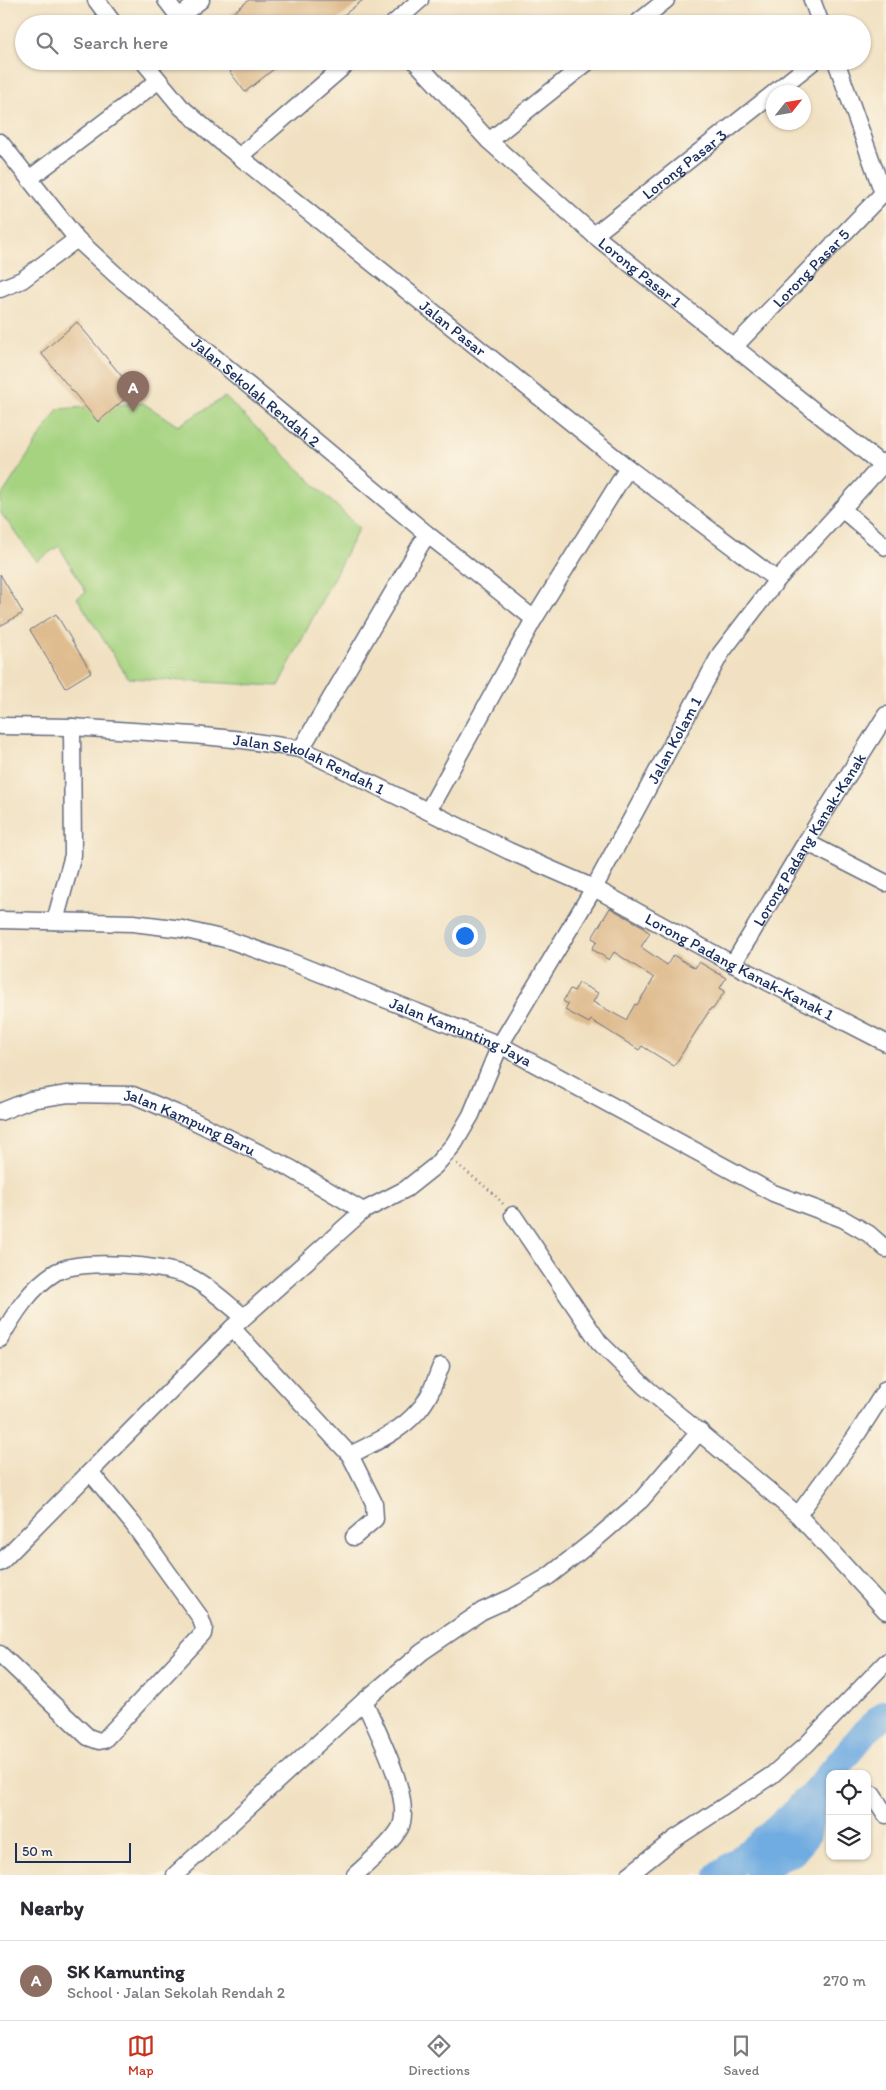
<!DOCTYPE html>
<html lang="en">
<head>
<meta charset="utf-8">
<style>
	:root { --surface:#fff; --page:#f7f7f7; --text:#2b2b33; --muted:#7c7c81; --line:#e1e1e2; --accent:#c8321e }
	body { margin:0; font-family:Itim,sans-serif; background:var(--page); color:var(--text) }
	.controls { position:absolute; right:15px; bottom:15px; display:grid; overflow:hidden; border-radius:10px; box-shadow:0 1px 4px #0004 }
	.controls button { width:45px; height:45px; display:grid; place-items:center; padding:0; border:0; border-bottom:1px solid var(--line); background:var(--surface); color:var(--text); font:25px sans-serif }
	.compass { position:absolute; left:766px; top:85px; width:45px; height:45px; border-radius:50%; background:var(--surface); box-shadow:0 1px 4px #0004; rotate:59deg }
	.scale { position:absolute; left:15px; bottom:12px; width:116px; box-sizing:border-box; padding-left:5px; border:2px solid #1b2f5e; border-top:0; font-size:14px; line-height:18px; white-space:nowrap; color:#1b2f5e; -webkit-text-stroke:4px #fcf5e5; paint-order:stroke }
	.you { position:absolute; left:464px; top:935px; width:18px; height:18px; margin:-12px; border:4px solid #fff; border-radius:50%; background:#1a73e8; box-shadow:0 0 0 8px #1a73e833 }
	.badge { display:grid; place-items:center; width:32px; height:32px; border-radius:50%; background:var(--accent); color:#fff; font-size:16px; font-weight:700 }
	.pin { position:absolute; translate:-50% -41px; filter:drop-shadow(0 1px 2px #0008) }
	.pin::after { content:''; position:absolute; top:26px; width:18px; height:15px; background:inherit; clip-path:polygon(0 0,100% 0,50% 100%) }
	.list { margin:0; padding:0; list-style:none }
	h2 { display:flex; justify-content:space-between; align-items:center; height:65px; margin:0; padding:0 20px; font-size:21px }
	h2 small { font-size:16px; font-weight:400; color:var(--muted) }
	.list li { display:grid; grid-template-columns:32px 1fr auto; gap:15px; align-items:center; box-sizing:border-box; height:80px; padding:0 20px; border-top:1px solid var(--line) }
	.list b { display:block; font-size:19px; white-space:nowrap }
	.list p { margin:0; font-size:16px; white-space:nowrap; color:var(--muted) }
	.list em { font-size:16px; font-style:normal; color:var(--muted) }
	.icon { flex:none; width:28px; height:28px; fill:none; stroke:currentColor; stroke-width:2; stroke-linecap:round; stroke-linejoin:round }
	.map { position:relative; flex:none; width:886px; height:1875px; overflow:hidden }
	.search { position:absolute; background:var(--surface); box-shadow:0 1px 4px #0004; left:15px; right:15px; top:15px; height:55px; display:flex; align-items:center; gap:12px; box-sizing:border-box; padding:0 18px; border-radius:28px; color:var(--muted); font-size:19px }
	.sheet { height:145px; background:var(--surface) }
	nav { display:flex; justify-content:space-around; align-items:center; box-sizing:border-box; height:70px; border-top:1px solid var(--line); background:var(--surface); font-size:14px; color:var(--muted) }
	nav a { display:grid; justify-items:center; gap:2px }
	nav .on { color:var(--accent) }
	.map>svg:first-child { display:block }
	.green { fill:#a5d380; stroke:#60816f }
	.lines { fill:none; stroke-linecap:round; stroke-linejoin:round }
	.river { stroke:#70abe1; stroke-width:28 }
	.building { fill:#dfbc8f }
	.minor-casing { stroke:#666d81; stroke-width:19 }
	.path { stroke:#666d81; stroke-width:2.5; stroke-dasharray:1 4; stroke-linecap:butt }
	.minor { stroke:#fff; stroke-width:16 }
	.labels { text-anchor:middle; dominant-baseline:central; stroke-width:5; stroke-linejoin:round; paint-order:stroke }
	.street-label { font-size:16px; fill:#1b2f5e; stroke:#fcf5e5 }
</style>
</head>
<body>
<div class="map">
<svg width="886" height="1875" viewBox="0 0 886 1875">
	<rect width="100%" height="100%" fill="#fcf5e5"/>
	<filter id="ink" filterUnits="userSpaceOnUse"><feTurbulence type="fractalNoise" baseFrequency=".02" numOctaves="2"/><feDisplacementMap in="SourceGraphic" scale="10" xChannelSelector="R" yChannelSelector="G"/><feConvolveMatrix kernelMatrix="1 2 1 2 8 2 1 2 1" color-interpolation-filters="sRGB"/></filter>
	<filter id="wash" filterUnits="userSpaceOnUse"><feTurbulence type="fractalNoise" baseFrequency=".0096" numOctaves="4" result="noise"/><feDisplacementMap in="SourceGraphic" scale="20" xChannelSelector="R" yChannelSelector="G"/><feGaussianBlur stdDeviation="1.12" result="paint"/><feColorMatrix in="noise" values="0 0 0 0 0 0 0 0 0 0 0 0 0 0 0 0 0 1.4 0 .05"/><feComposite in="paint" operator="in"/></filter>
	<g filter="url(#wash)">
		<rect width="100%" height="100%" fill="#f1e1c2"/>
		<!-- green -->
		<polygon class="green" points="225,397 359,528 278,686 128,678 77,598 86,592 59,546 37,561 0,512 0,498 58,409 143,403 178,426"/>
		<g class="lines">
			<!-- river -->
			<g class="river">
				<polyline points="830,1774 866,1731 886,1713"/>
				<path d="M719,1875c40,-29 79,-63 111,-101"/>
				<polyline points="759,1875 778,1857 793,1852 807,1834 814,1793"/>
			</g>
		</g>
		<g id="blocks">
			<!-- building -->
			<g class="building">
				<polygon points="249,0 363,0 332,24 219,24"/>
				<polygon points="244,61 284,61 245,92 230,72"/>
				<polygon points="77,322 134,391 98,422 41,353"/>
				<polygon points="0,574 23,613 0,626"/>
				<polygon points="56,614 91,672 65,688 30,630"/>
				<polygon points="610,908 644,927 643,928 650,933 641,947 667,965 673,955 695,968 699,962 726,978 720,988 725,991 713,1009 711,1008 674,1066 642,1046 639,1050 591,1020 589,1023 565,1010 568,1004 563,1001 570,989 574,991 579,983 598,993 593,1002 626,1020 635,1004 637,1005 654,978 614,952 609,960 592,949 597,941 592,938"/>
			</g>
		</g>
	</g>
	<g filter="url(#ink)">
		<use href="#blocks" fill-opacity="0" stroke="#666d81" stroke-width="1"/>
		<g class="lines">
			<defs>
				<g id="minor">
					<polyline points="96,0 114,24"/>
					<polyline points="166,0 179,17 201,0"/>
					<polyline points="812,0 821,24"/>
					<polyline points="393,24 420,0"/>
					<polyline points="636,24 666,0"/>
					<path id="s1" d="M143,61l38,46 39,34 408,327 149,112"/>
					<path id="s2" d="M415,61l74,80 105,94 288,230"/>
					<polyline points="836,61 883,193"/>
					<polyline points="775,92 814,61"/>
					<polyline points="489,141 589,61"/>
					<path id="s3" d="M0,142l77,97 39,36 311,259 107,85"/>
					<polyline points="240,156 350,61"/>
					<polyline points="29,179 158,81"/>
					<path id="s4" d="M594,235l180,-142"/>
					<polyline points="0,289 22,280 77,239"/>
					<path id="s5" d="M735,346l151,-156"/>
					<polyline points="842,509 886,547"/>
					<path id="s6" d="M0,726l72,1 121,8 50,5 58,9 208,102 85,37 139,76 153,79"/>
					<polyline points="301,749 427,534"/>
					<polyline points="428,811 534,619 628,468"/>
					<polyline points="806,842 886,883"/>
					<path id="s7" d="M0,920l133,3 49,6 47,11 60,21 211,84 273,148 70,26 26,15 17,15"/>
					<polyline points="55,921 73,855 72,727"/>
					<path id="s8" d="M733,964l73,-122 80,-127"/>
					<path id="s9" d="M0,1112l30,-12 38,-6 65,1 57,24 100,49 73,43"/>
					<polyline points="513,1215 599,1342 644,1386 798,1515 886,1611"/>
					<polyline points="232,1328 350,1455 374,1503 375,1519 354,1537"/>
					<path d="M0,1339c14,-25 31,-52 56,-67 24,-14 108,-7 132,4 21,10 38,27 56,41"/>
					<path d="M350,1455c24,-12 51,-24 68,-44 12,-13 17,-30 23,-45"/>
					<polyline points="798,1515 856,1436 886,1389"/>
					<path id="s10" d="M0,1563l232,-235 131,-117 43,-22 29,-23 19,-22 17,-29 29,-70 94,-157 127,-235 56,-73 109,-119"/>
					<polyline points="0,1654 88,1737 99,1741 104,1740 203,1634 204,1628 200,1617 133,1524 91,1473"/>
					<polyline points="872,1794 886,1815"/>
					<polyline points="175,1875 364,1701 422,1652 482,1611 513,1597 549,1576 597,1538 641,1500 700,1431"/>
					<path d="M355,1875c13,-12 37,-32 45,-47 14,-28 -24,-99 -36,-127"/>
					<polyline points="629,1875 673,1840 772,1775 807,1744 886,1662"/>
				</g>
			</defs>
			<!-- minor casing -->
			<use href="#minor" class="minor-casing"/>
			<!-- path -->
			<polyline class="path" points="457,1164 493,1193 504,1205"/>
			<!-- minor -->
			<use href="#minor" class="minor"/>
		</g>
	</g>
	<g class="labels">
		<!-- street labels -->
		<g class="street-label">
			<text stroke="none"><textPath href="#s4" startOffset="115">Lorong Pasar 3</textPath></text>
			<text stroke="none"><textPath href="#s5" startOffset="109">Lorong Pasar 5</textPath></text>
			<text stroke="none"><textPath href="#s2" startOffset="309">Lorong Pasar 1</textPath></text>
			<text stroke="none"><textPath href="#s1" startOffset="410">Jalan Pasar</textPath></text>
			<text stroke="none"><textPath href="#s3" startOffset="359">Jalan Sekolah Rendah 2</textPath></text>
			<text stroke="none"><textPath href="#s10" startOffset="1081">Jalan Kolam 1</textPath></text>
			<text stroke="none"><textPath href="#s6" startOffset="314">Jalan Sekolah Rendah 1</textPath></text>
			<text stroke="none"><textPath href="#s8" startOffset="146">Lorong Padang Kanak-Kanak</textPath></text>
			<text stroke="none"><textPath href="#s6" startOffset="792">Lorong Padang Kanak-Kanak 1</textPath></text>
			<text stroke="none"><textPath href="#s7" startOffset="480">Jalan Kamunting Jaya</textPath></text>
			<text stroke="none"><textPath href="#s9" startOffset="198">Jalan Kampung Baru</textPath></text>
		</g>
	</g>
</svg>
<div class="controls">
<button><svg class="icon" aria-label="locate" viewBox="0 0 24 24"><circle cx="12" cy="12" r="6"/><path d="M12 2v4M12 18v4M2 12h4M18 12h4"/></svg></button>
<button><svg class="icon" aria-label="layers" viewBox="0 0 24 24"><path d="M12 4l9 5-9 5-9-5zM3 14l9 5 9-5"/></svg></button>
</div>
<svg class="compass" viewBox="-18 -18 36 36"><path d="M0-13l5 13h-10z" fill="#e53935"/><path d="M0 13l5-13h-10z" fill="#7c7c81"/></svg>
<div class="scale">50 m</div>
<div class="you"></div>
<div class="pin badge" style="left:133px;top:412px;background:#8d6e63">A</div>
<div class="search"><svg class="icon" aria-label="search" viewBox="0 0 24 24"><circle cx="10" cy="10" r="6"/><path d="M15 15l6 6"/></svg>Search here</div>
</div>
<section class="sheet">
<h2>Nearby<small></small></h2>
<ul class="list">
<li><span class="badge" style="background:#8d6e63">A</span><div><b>SK Kamunting</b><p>School · Jalan Sekolah Rendah 2</p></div><em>270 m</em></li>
</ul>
</section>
<nav>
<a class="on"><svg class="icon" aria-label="map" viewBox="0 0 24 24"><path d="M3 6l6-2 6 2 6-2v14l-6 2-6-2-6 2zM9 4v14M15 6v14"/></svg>Map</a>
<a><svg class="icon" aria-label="directions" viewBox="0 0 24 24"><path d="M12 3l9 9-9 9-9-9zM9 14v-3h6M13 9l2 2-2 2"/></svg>Directions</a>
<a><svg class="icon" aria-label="saved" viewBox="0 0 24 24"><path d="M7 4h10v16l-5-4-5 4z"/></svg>Saved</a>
</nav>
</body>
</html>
